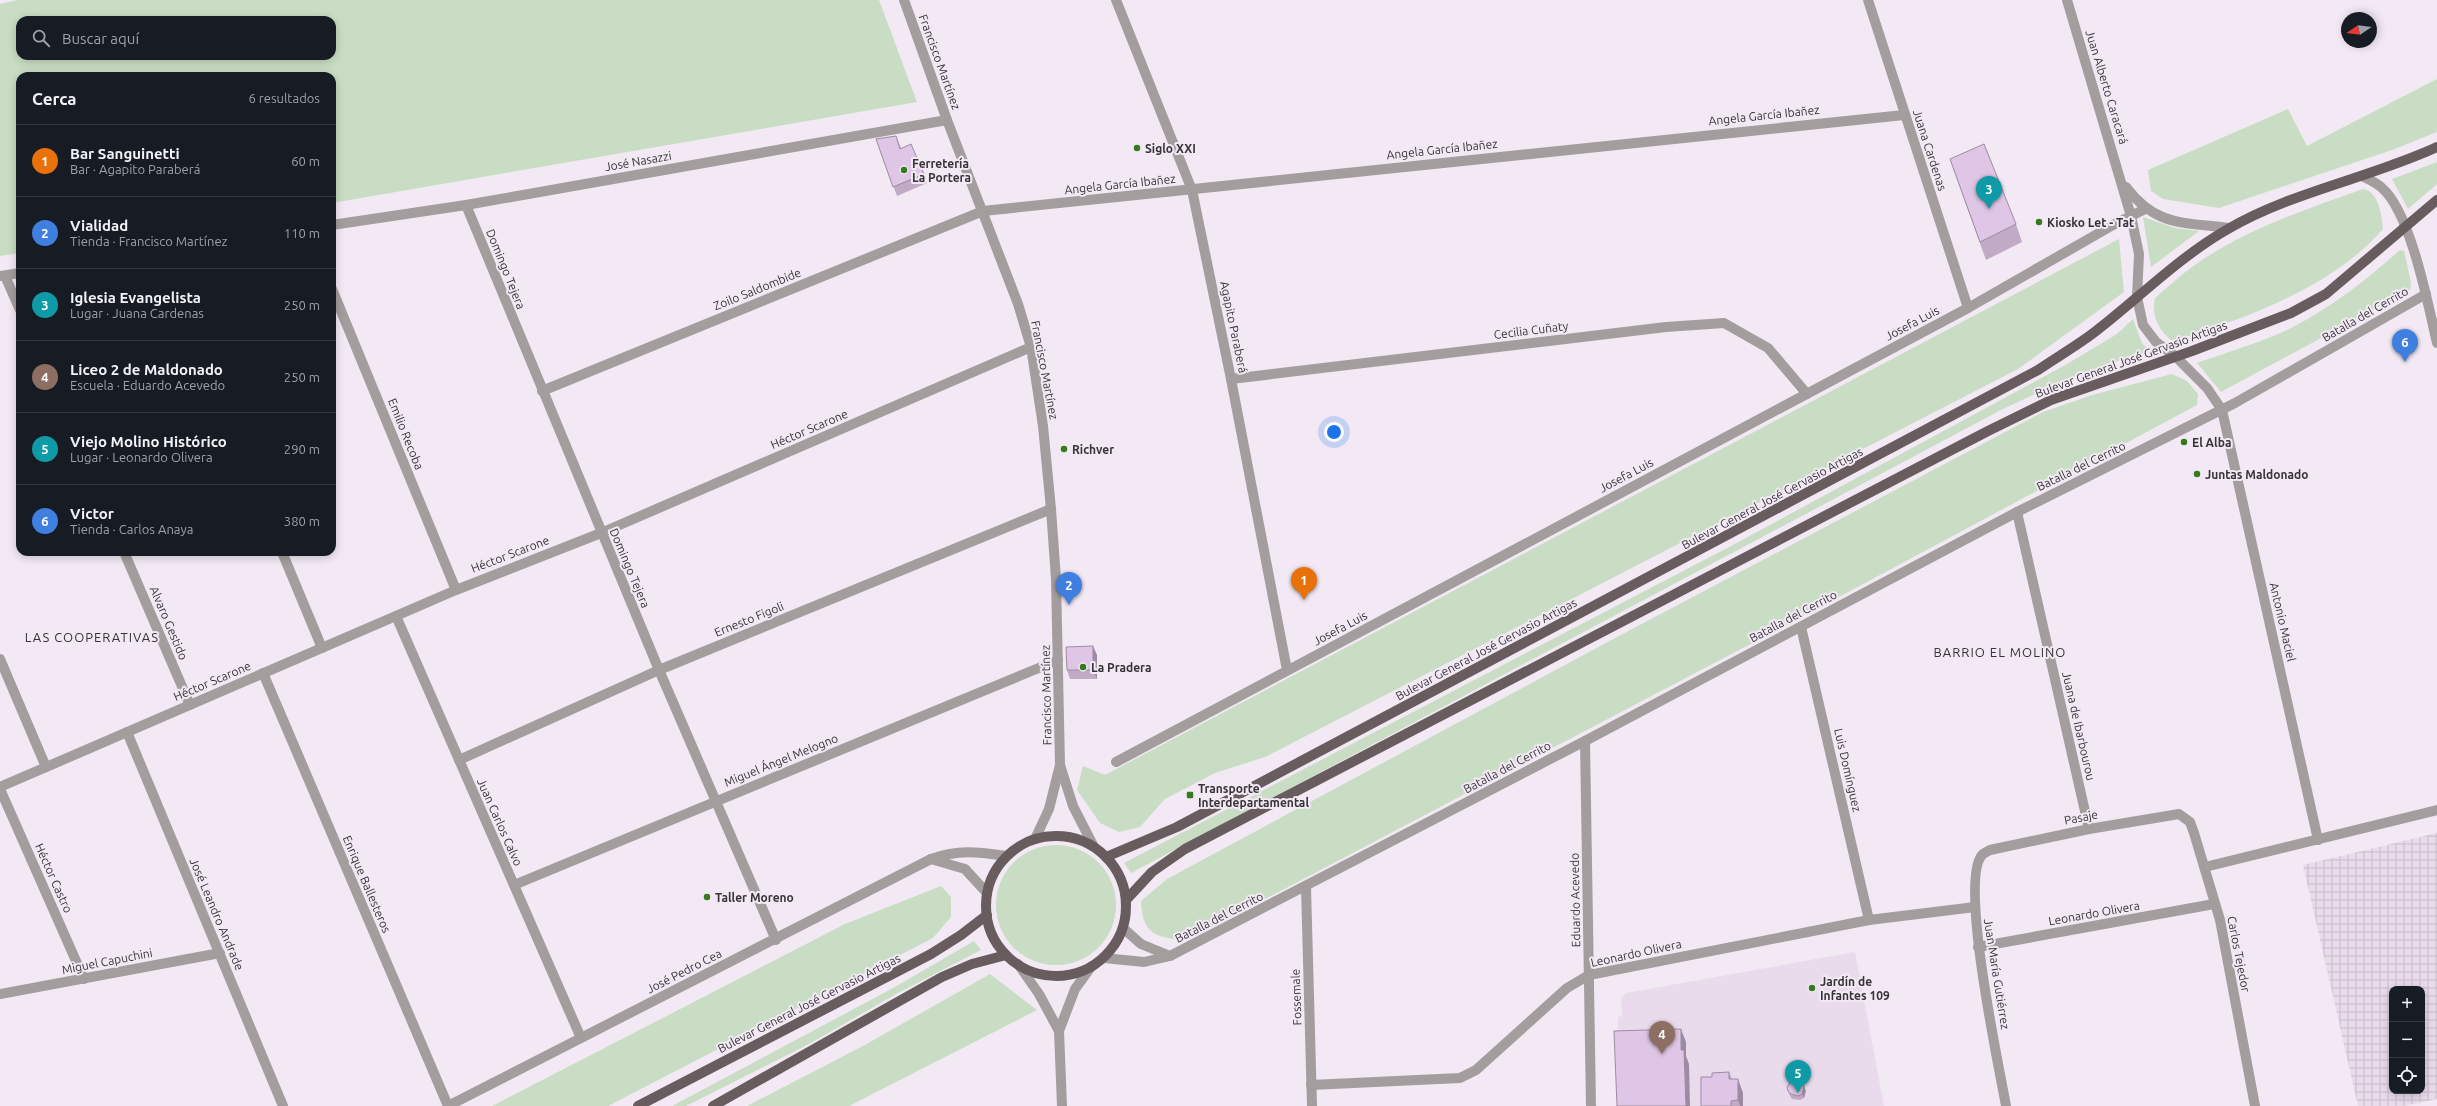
<!DOCTYPE html>
<html lang="es">
<head>
<meta charset="utf-8">
<style>
	:root { --surface:#171b24; --page:#20242c; --text:#f1f3f6; --muted:#9ea1a6; --line:#363941; --accent:#357b1e }
	body { margin:0; font-family:Ubuntu,sans-serif; background:var(--page); color:var(--text) }
	.controls { position:absolute; right:12px; bottom:12px; display:grid; overflow:hidden; border-radius:8px; box-shadow:0 2px 10px #0003 }
	.controls button { width:36px; height:36px; display:grid; place-items:center; padding:0; border:0; border-bottom:1px solid var(--line); background:var(--surface); color:var(--text); font:20px sans-serif }
	.compass { position:absolute; left:2341px; top:12px; width:36px; height:36px; border-radius:50%; background:var(--surface); box-shadow:0 2px 10px #0003; rotate:257deg }
	.you { position:absolute; left:1334px; top:432px; width:14px; height:14px; margin:-10px; border:3px solid #fff; border-radius:50%; background:#1a73e8; box-shadow:0 0 0 6px #1a73e833 }
	.badge { display:grid; place-items:center; width:26px; height:26px; border-radius:50%; background:var(--accent); color:#fff; font-size:13px; font-weight:700 }
	.pin { position:absolute; translate:-50% -33px; filter:drop-shadow(0 1px 2px #0008) }
	.pin::after { content:''; position:absolute; top:21px; width:14px; height:12px; background:inherit; clip-path:polygon(0 0,100% 0,50% 100%) }
	.list { margin:0; padding:0; list-style:none }
	h2 { display:flex; justify-content:space-between; align-items:center; height:52px; margin:0; padding:0 16px; font-size:17px }
	h2 small { font-size:13px; font-weight:400; color:var(--muted) }
	.list li { display:grid; grid-template-columns:26px 1fr auto; gap:12px; align-items:center; box-sizing:border-box; height:72px; padding:0 16px; border-top:1px solid var(--line) }
	.list b { display:block; font-size:15px; white-space:nowrap }
	.list p { margin:0; font-size:13px; white-space:nowrap; color:var(--muted) }
	.list em { font-size:13px; font-style:normal; color:var(--muted) }
	.icon { flex:none; width:22px; height:22px; fill:none; stroke:currentColor; stroke-width:2; stroke-linecap:round; stroke-linejoin:round }
	.map { position:relative; flex:none; width:2437px; height:1106px; overflow:hidden }
	.search { position:absolute; background:var(--surface); box-shadow:0 2px 10px #0003; left:16px; top:16px; width:320px; height:44px; display:flex; align-items:center; gap:10px; box-sizing:border-box; padding:0 14px; border-radius:12px; color:var(--muted); font-size:15px }
	.panel { position:absolute; background:var(--surface); box-shadow:0 2px 10px #0003; left:16px; top:72px; width:320px; height:484px; border-radius:12px }
	.map>svg:first-child { display:block }
	.built { fill:#e9dbec }
	.industrial { fill:url(#industrial-grid); fill-rule:evenodd }
	.green { fill:#c9ddc4; fill-rule:evenodd }
	.lines { fill:none; stroke-linecap:round; stroke-linejoin:round }
	.minor { stroke:#a49d9e; stroke-width:10 }
	.major { stroke:#685c5e; stroke-width:10 }
	.wall { fill:#c1aac6 }
	.shaded-wall { fill:#9d8ba1 }
	.building { fill:#e0c6e6; stroke:#9d8ba1 }
	.poi-dot { fill:#357b1e; stroke:#f2e9f4; stroke-width:1.5 }
	.labels { text-anchor:middle; dominant-baseline:central; stroke-width:4; stroke-linejoin:round; paint-order:stroke }
	.street-label { font-size:12px; fill:#373438; stroke:#f2e9f4 }
	.poi-label { font-size:12px; font-weight:bold; fill:#373438; stroke:#f2e9f4; text-anchor:start }
	.neighbourhood-label { font-size:13px; letter-spacing:1px; fill:#373438; stroke:#f2e9f4 }
</style>
</head>
<body>
<div class="map">
<svg width="2437" height="1106" viewBox="0 0 2437 1106">
	<defs>
		<pattern id="industrial-grid" width="8" height="8" patternUnits="userSpaceOnUse"><rect width="8" height="8" fill="#e9dbec"/><path d="M0 4h8M4 0v8" fill="none" stroke="#c8bdcb"/></pattern>
	</defs>
	<rect width="100%" height="100%" fill="#f2e9f4"/>
	<!-- built -->
	<polygon class="built" points="1855,952 1884,1106 1620,1106 1618,1018 1622,1015 1621,999 1626,993"/>
	<!-- industrial -->
	<path class="industrial" d="M2437,833v266l-34,7h-45l-55,-241zM2392,989h30v102h-30z"/>
	<!-- green -->
	<g class="green">
		<path d="M18,0h861l38,102 -585,101v-127h-312v177l-20,3v-252zM20,20h312v36h-312z"/>
		<polygon points="2437,79 2437,132 2392,150 2219,208 2163,199 2151,191 2148,170 2288,109 2307,146"/>
		<polygon points="2437,162 2437,184 2408,209 2392,179"/>
		<path d="M2363,189c16,2 19,28 20,40 -49,57 -136,89 -206,111h-6c-13,-10 -20,-26 -16,-42 15,-13 30,-27 47,-38 50,-33 105,-51 161,-71z"/>
		<polygon points="2143,217 2175,228 2199,231 2151,267"/>
		<polygon points="2119,239 2124,292 2018,369 1265,757 1215,773 1165,799 1140,827 1119,832 1100,823 1077,790 1083,766 1105,775"/>
		<path d="M2400,250l4,1 7,31 -1,8 -189,102 -24,-29c30,-11 63,-20 92,-34 42,-21 77,-49 111,-79z"/>
		<path d="M2133,319l9,24 9,9c-53,12 -101,35 -150,58l-870,463 -7,-10 607,-317 336,-182 50,-30z"/>
		<path d="M2172,374l15,7 11,13 -1,11 -401,215 -609,320c-29,-2 -45,-4 -46,-39l26,-22 450,-242 426,-225 49,-17z"/>
		<circle cx="1056" cy="905" r="60"/>
		<polygon points="941,886 951,897 951,917 933,938 608,1106 492,1106 845,924"/>
		<polygon points="974,941 981,950 898,993 809,1044 686,1106 672,1106 895,987"/>
		<polygon points="990,974 1037,1010 849,1106 747,1106 863,1046"/>
	</g>
	<g class="lines">
		<!-- minor -->
		<g class="minor">
			<polyline points="904,0 947,120 1018,304 1031,347 1043,426 1051,509 1056,579 1060,765 1073,806 1094,847"/>
			<polyline points="1116,0 1192,190 1231,379 1287,670"/>
			<polyline points="1868,0 1968,308"/>
			<polyline points="2067,0 2131,216 2139,254 2137,297 2143,325 2156,342 2175,356 2207,388 2222,410 2318,840"/>
			<path d="M2364,177c6,3 13,6 18,11 29,25 46,117 55,155"/>
			<path d="M2126,187c30,40 58,35 103,41"/>
			<polyline points="466,205 659,670 776,940"/>
			<polyline points="332,225 466,205 947,120"/>
			<polyline points="0,276 20,273"/>
			<polyline points="5,276 20,310"/>
			<polyline points="332,289 456,590"/>
			<polyline points="1231,379 1666,327 1724,323 1768,348 1807,394"/>
			<polyline points="542,391 983,211 1904,115"/>
			<polyline points="2017,512 2089,829"/>
			<polyline points="124,552 190,705"/>
			<polyline points="282,552 322,648"/>
			<polyline points="396,616 581,1038"/>
			<polyline points="1801,627 1869,920"/>
			<polyline points="0,659 46,767"/>
			<polyline points="263,673 448,1106"/>
			<polyline points="127,732 283,1106"/>
			<polyline points="1585,741 1591,1106"/>
			<polyline points="459,760 659,670 1051,509"/>
			<polyline points="1116,762 1968,308 2113,225 2145,209"/>
			<polyline points="0,787 456,590 601,533 1031,347"/>
			<polyline points="0,789 84,979"/>
			<polyline points="1035,839 1049,809 1060,765"/>
			<polyline points="931,859 965,869 987,893"/>
			<polyline points="2205,867 2437,810"/>
			<polyline points="514,885 1058,660"/>
			<polyline points="1306,887 1312,1106"/>
			<polyline points="1123,928 1141,944 1170,956"/>
			<polyline points="1978,947 2214,904"/>
			<polyline points="1104,958 1144,962 1170,956 1585,741 2017,512 2235,403 2426,294"/>
			<polyline points="1018,964 1039,994 1059,1031"/>
			<polyline points="0,994 220,953"/>
			<polyline points="1311,1085 1460,1078 1476,1070 1567,988 1589,975 1869,920 1975,907"/>
			<path d="M448,1106l483,-247c28,-10 47,-7 76,-3"/>
			<polyline points="1062,1106 1059,1031 1075,989 1091,967"/>
			<path d="M2006,1106c-7,-40 -47,-225 -24,-251 2,-2 6,-4 8,-5l99,-21 90,-15 11,8 4,11 26,87 35,186"/>
		</g>
		<!-- major -->
		<g class="major">
			<circle cx="1056" cy="906" r="70"/>
			<path d="M1106,857l71,-30 861,-457c19,-13 40,-25 58,-39 44,-34 83,-74 132,-102 63,-37 142,-51 209,-82"/>
			<polyline points="1126,900 1152,872 1185,849 1988,431 2051,400 2192,351 2291,313 2326,294 2437,200"/>
			<polyline points="638,1106 931,954 961,935 987,915"/>
			<polyline points="713,1106 942,977 972,964 1006,955"/>
		</g>
	</g>
	<!-- wall -->
	<g class="wall">
		<polygon points="896,136 901,148 924,174 927,183 897,196 876,139"/>
		<polygon points="1950,159 2016,224 2022,242 1986,260"/>
		<polygon points="1097,655 1097,679 1070,679 1067,670"/>
		<polygon points="1729,1072 1732,1079 1743,1093 1743,1106 1701,1106 1712,1077"/>
		<polygon points="1788,1091 1806,1091 1804,1098 1800,1100 1792,1099 1790,1096"/>
	</g>
	<!-- shaded-wall -->
	<g class="shaded-wall">
		<polygon points="1093,646 1097,655 1097,679 1093,670"/>
		<polygon points="1681,1029 1686,1042 1686,1056 1689,1064 1690,1106 1686,1106 1681,1050"/>
		<polygon points="1738,1079 1743,1093 1743,1106 1740,1106 1738,1100"/>
		<polygon points="1804,1086 1806,1091 1804,1098 1802,1094"/>
	</g>
	<!-- building -->
	<g class="building">
		<polygon points="896,136 900,149 911,144 924,174 893,187 876,139"/>
		<polygon points="1984,144 2016,224 1980,242 1950,159"/>
		<polygon points="1093,646 1093,670 1067,670 1066,647"/>
		<polygon points="1681,1029 1681,1050 1684,1050 1686,1106 1617,1106 1614,1031"/>
		<polygon points="1729,1072 1729,1079 1738,1079 1738,1100 1731,1101 1731,1106 1701,1106 1701,1077 1712,1077 1712,1073"/>
		<polygon points="1792,1080 1800,1080 1804,1086 1802,1094 1798,1096 1791,1094 1788,1091 1787,1087"/>
	</g>
	<!-- markers -->
	<g class="poi-dot">
		<circle cx="1137" cy="148" r="4"/>
		<circle cx="904" cy="170" r="4"/>
		<circle cx="2039" cy="222" r="4"/>
		<circle cx="2184" cy="442" r="4"/>
		<circle cx="1064" cy="449" r="4"/>
		<circle cx="2197" cy="474" r="4"/>
		<circle cx="1083" cy="667" r="4"/>
		<rect x="1186" y="791" width="8" height="8" rx="2"/>
		<circle cx="707" cy="897" r="4"/>
		<circle cx="1812" cy="988" r="4"/>
	</g>
	<g class="labels">
		<!-- street labels -->
		<g class="street-label">
			<text transform="translate(940 62) rotate(70)">Francisco Martínez</text>
			<text transform="translate(2107 87) rotate(73)">Juan Alberto Caracará</text>
			<text transform="translate(1764 115) rotate(-6)">Angela García Ibañez</text>
			<text transform="translate(1442 149) rotate(-6)">Angela García Ibañez</text>
			<text transform="translate(1930 150) rotate(72)">Juana Cardenas</text>
			<text transform="translate(638 161) rotate(-10)">José Nasazzi</text>
			<text transform="translate(1120 184) rotate(-6)">Angela García Ibañez</text>
			<text transform="translate(506 269) rotate(68)">Domingo Tejera</text>
			<text transform="translate(757 289) rotate(-22)">Zoilo Saldombide</text>
			<text transform="translate(2365 314) rotate(-30)">Batalla del Cerrito</text>
			<text transform="translate(1912 323) rotate(-28)">Josefa Luis</text>
			<text transform="translate(1234 327) rotate(78)">Agapito Paraberá</text>
			<text transform="translate(1531 330) rotate(-7)">Cecilia Cuñaty</text>
			<text transform="translate(2131 359) rotate(-20)">Bulevar General José Gervasio Artigas</text>
			<text transform="translate(1045 370) rotate(79)">Francisco Martínez</text>
			<text transform="translate(809 429) rotate(-23)">Héctor Scarone</text>
			<text transform="translate(406 434) rotate(68)">Emilio Recoba</text>
			<text transform="translate(2081 466) rotate(-26)">Batalla del Cerrito</text>
			<text transform="translate(1626 475) rotate(-28)">Josefa Luis</text>
			<text transform="translate(1772 498) rotate(-28)">Bulevar General José Gervasio Artigas</text>
			<text transform="translate(510 554) rotate(-21)">Héctor Scarone</text>
			<text transform="translate(630 568) rotate(67)">Domingo Tejera</text>
			<text transform="translate(1793 616) rotate(-28)">Batalla del Cerrito</text>
			<text transform="translate(749 619) rotate(-22)">Ernesto Figoli</text>
			<text transform="translate(2283 622) rotate(77)">Antonio Maciel</text>
			<text transform="translate(169 623) rotate(67)">Alvaro Gestido</text>
			<text transform="translate(1340 628) rotate(-28)">Josefa Luis</text>
			<text transform="translate(1486 649) rotate(-28)">Bulevar General José Gervasio Artigas</text>
			<text transform="translate(212 681) rotate(-23)">Héctor Scarone</text>
			<text transform="translate(1046 695) rotate(-91)">Francisco Martínez</text>
			<text transform="translate(2079 726) rotate(77)">Juana de Ibarbourou</text>
			<text transform="translate(781 760) rotate(-22)">Miguel Ángel Melogno</text>
			<text transform="translate(1507 767) rotate(-28)">Batalla del Cerrito</text>
			<text transform="translate(1848 770) rotate(77)">Luis Domínguez</text>
			<text transform="translate(2081 817) rotate(-11)">Pasaje</text>
			<text transform="translate(500 822) rotate(66)">Juan Carlos Calvo</text>
			<text transform="translate(54 878) rotate(66)">Héctor Castro</text>
			<text transform="translate(367 884) rotate(67)">Enrique Ballesteros</text>
			<text transform="translate(1575 900) rotate(-91)">Eduardo Acevedo</text>
			<text transform="translate(2094 913) rotate(-10)">Leonardo Olivera</text>
			<text transform="translate(217 914) rotate(67)">José Leandro Andrade</text>
			<text transform="translate(1219 917) rotate(-27)">Batalla del Cerrito</text>
			<text transform="translate(1636 953) rotate(-12)">Leonardo Olivera</text>
			<text transform="translate(2239 954) rotate(79)">Carlos Tejedor</text>
			<text transform="translate(107 961) rotate(-11)">Miguel Capuchini</text>
			<text transform="translate(684 971) rotate(-27)">José Pedro Cea</text>
			<text transform="translate(1997 974) rotate(81)">Juan María Gutiérrez</text>
			<text transform="translate(1296 997) rotate(-92)">Fossemale</text>
			<text transform="translate(809 1003) rotate(-27)">Bulevar General José Gervasio Artigas</text>
		</g>
		<!-- poi labels -->
		<g class="poi-label">
			<text x="1145" y="148">Siglo XXI</text>
			<text x="912" y="163">Ferretería<tspan x="912" dy="14">La Portera</tspan></text>
			<text x="2047" y="222">Kiosko Let - Tat</text>
			<text x="2192" y="442">El Alba</text>
			<text x="1072" y="449">Richver</text>
			<text x="2205" y="474">Juntas Maldonado</text>
			<text x="1091" y="667">La Pradera</text>
			<text x="1198" y="788">Transporte<tspan x="1198" dy="14">Interdepartamental</tspan></text>
			<text x="715" y="897">Taller Moreno</text>
			<text x="1820" y="981">Jardín de<tspan x="1820" dy="14">Infantes 109</tspan></text>
		</g>
		<!-- neighbourhood labels -->
		<g class="neighbourhood-label">
			<text x="92" y="637">LAS COOPERATIVAS</text>
			<text x="2000" y="652">BARRIO EL MOLINO</text>
		</g>
	</g>
</svg>
<div class="controls">
<button>+</button>
<button>−</button>
<button><svg class="icon" aria-label="locate" viewBox="0 0 24 24"><circle cx="12" cy="12" r="6"/><path d="M12 2v4M12 18v4M2 12h4M18 12h4"/></svg></button>
</div>
<svg class="compass" viewBox="-18 -18 36 36"><path d="M0-13l5 13h-10z" fill="#e53935"/><path d="M0 13l5-13h-10z" fill="#9ea1a6"/></svg>
<div class="you"></div>
<div class="pin badge" style="left:1304px;top:600px;background:#e8710a">1</div>
<div class="pin badge" style="left:1069px;top:605px;background:#3f7fe0">2</div>
<div class="pin badge" style="left:1989px;top:209px;background:#0f9aa8">3</div>
<div class="pin badge" style="left:1662px;top:1054px;background:#8d6e63">4</div>
<div class="pin badge" style="left:1798px;top:1093px;background:#0f9aa8">5</div>
<div class="pin badge" style="left:2405px;top:362px;background:#3f7fe0">6</div>
<div class="search"><svg class="icon" aria-label="search" viewBox="0 0 24 24"><circle cx="10" cy="10" r="6"/><path d="M15 15l6 6"/></svg>Buscar aquí</div>
<section class="panel">
<h2>Cerca<small>6 resultados</small></h2>
<ul class="list">
<li><span class="badge" style="background:#e8710a">1</span><div><b>Bar Sanguinetti</b><p>Bar · Agapito Paraberá</p></div><em>60 m</em></li>
<li><span class="badge" style="background:#3f7fe0">2</span><div><b>Vialidad</b><p>Tienda · Francisco Martínez</p></div><em>110 m</em></li>
<li><span class="badge" style="background:#0f9aa8">3</span><div><b>Iglesia Evangelista</b><p>Lugar · Juana Cardenas</p></div><em>250 m</em></li>
<li><span class="badge" style="background:#8d6e63">4</span><div><b>Liceo 2 de Maldonado</b><p>Escuela · Eduardo Acevedo</p></div><em>250 m</em></li>
<li><span class="badge" style="background:#0f9aa8">5</span><div><b>Viejo Molino Histórico</b><p>Lugar · Leonardo Olivera</p></div><em>290 m</em></li>
<li><span class="badge" style="background:#3f7fe0">6</span><div><b>Victor</b><p>Tienda · Carlos Anaya</p></div><em>380 m</em></li>
</ul>
</section>
</div>
</body>
</html>
